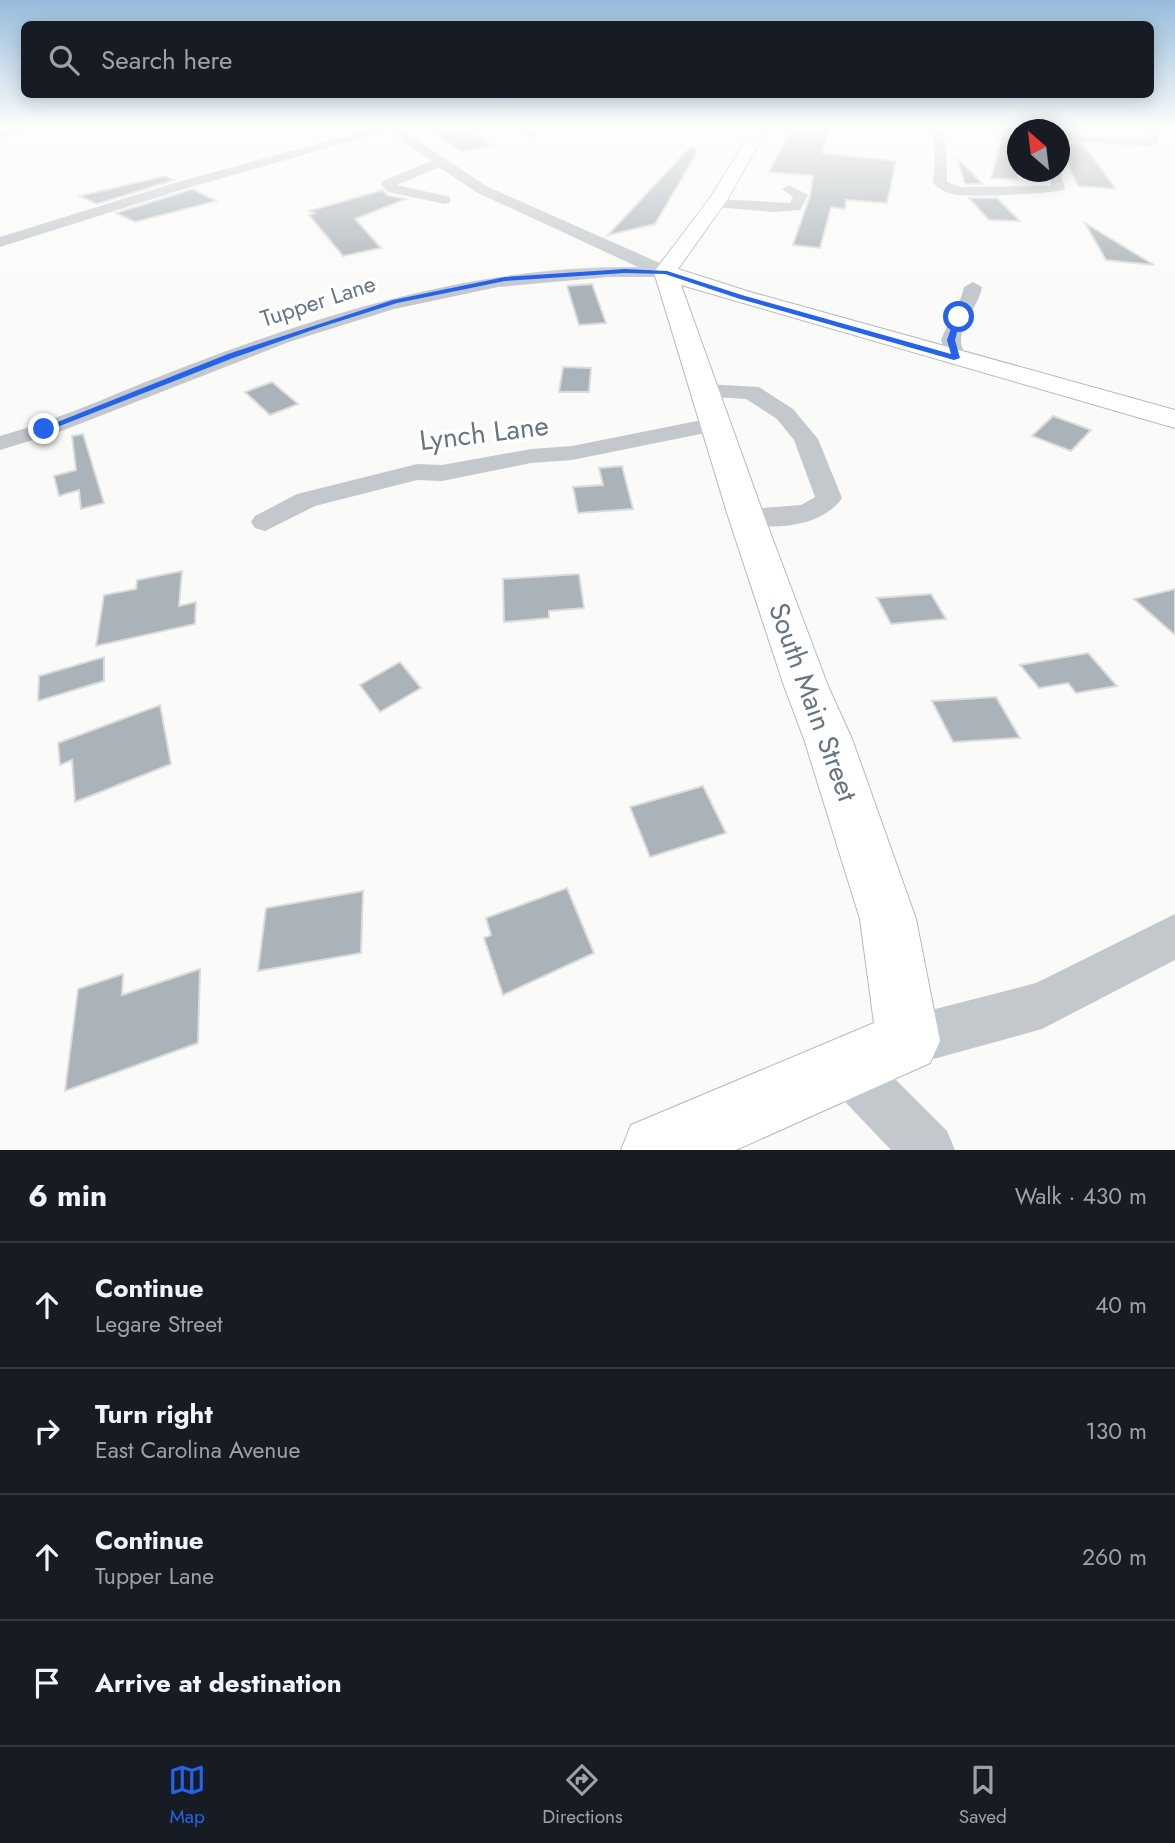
<!DOCTYPE html>
<html lang="en">
<head>
<meta charset="utf-8">
<style>
	:root { --surface:#171b24; --page:#20242c; --text:#f1f3f6; --muted:#9ea1a6; --line:#363941; --accent:#2563eb }
	body { margin:0; font-family:Jost,sans-serif; background:var(--page); color:var(--text) }
	.compass { position:absolute; left:1007px; top:119px; width:63px; height:63px; border-radius:50%; background:var(--surface); box-shadow:0 4px 18px #0003; rotate:332deg }
	.stop { position:absolute; width:21px; height:21px; margin:-16px; border:5px solid #2563eb; border-radius:50%; background:#fff }
	.stop.end { background:#2563eb; border-color:#fff; box-shadow:0 2px 7px #0008 }
	.list { margin:0; padding:0; list-style:none }
	h2 { display:flex; justify-content:space-between; align-items:center; height:91px; margin:0; padding:0 28px; font-size:30px }
	h2 small { font-size:23px; font-weight:400; color:var(--muted) }
	.list li { display:grid; grid-template-columns:46px 1fr auto; gap:21px; align-items:center; box-sizing:border-box; height:126px; padding:0 28px; border-top:2px solid var(--line) }
	.list b { display:block; font-size:26px; white-space:nowrap }
	.list p { margin:0; font-size:23px; white-space:nowrap; color:var(--muted) }
	.list em { font-size:23px; font-style:normal; color:var(--muted) }
	.icon { flex:none; width:38px; height:38px; fill:none; stroke:currentColor; stroke-width:2; stroke-linecap:round; stroke-linejoin:round }
	.map { position:relative; flex:none; width:1175px; height:1150px; overflow:hidden }
	.search { position:absolute; background:var(--surface); box-shadow:0 4px 18px #0003; left:21px; right:21px; top:21px; height:77px; display:flex; align-items:center; gap:18px; box-sizing:border-box; padding:0 24px; border-radius:10px; color:var(--muted); font-size:26px }
	.sheet { height:595px; background:var(--surface) }
	nav { display:flex; justify-content:space-around; align-items:center; box-sizing:border-box; height:98px; border-top:2px solid var(--line); background:var(--surface); font-size:19px; color:var(--muted) }
	nav a { display:grid; justify-items:center; gap:4px }
	nav .on { color:var(--accent) }
	.map>svg:first-child { display:block }
	.building { fill:#aab3b9; stroke:#dcdcda; stroke-width:2 }
	.lines { fill:none; stroke-linecap:round; stroke-linejoin:round }
	.major-casing { stroke:#b5babe; stroke-width:2 }
	.minor { fill:#c3c8cc; fill-rule:evenodd }
	.major { fill:#fff; fill-rule:evenodd }
	.route { fill:#2563eb }
	.labels { text-anchor:middle; dominant-baseline:central; stroke-width:7; stroke-linejoin:round; paint-order:stroke }
	.far-street-label { font-size:23px; fill:#657683; stroke:#fff }
	.street-label { font-size:28px; fill:#657683; stroke:#fff }
</style>
</head>
<body>
<div class="map">
<svg width="1175" height="1150" viewBox="0 0 1175 1150">
	<rect width="100%" height="100%" fill="#fafaf8"/>
	<!-- building -->
	<g class="building">
		<polygon points="792,129 829,129 822,153 896,161 887,203 846,200 845,209 831,207 820,248 793,245 810,196 813,176 769,172"/>
		<polygon points="1004,129 1018,129 1018,180 991,178"/>
		<polygon points="468,130 492,146 462,152 436,134"/>
		<polygon points="1060,143 1083,144 1116,189 1078,186 1060,148"/>
		<polygon points="691,146 698,151 655,224 608,235"/>
		<polygon points="957,158 983,184 965,184"/>
		<polygon points="165,176 174,180 97,204 79,196"/>
		<polygon points="193,189 216,201 135,222 116,213"/>
		<polygon points="383,190 387,195 406,199 355,219 381,248 343,256 309,215 315,213 309,211"/>
		<polygon points="969,198 997,198 1020,221 989,220"/>
		<polygon points="1085,223 1154,265 1106,260"/>
		<polygon points="592,284 606,323 579,325 567,286"/>
		<polygon points="563,367 591,368 589,392 559,392"/>
		<polygon points="272,382 298,404 270,415 245,392"/>
		<polygon points="1053,416 1091,430 1071,451 1032,436"/>
		<polygon points="83,434 104,503 81,509 79,490 59,496 54,476 76,470 72,436"/>
		<polygon points="622,466 633,509 578,513 573,487 603,485 599,468"/>
		<polygon points="182,571 179,606 196,602 195,624 96,646 104,595 136,589 137,580"/>
		<polygon points="579,574 584,608 549,611 549,618 504,622 503,579"/>
		<polygon points="1175,589 1175,635 1134,599"/>
		<polygon points="931,594 946,619 891,624 877,598"/>
		<polygon points="1088,653 1117,686 1076,693 1068,683 1039,688 1020,665"/>
		<polygon points="104,657 104,681 38,701 39,676"/>
		<polygon points="400,662 421,688 380,712 360,685"/>
		<polygon points="996,697 1020,738 953,742 932,701"/>
		<polygon points="160,705 171,764 75,802 72,760 60,765 58,743"/>
		<polygon points="703,786 726,833 650,857 630,807"/>
		<polygon points="567,888 594,953 503,995 484,938 491,935 486,918"/>
		<polygon points="363,891 361,953 258,971 266,908"/>
		<polygon points="200,969 198,1043 65,1091 78,989 123,974 122,995"/>
	</g>
	<g class="lines">
		<defs>
			<polygon id="major" points="753,129 767,129 727,200 678,269 750,292 1175,410 1175,428 681,285 764,516 828,686 852,739 916,919 940,1041 930,1063 736,1150 621,1150 631,1125 874,1023 860,919 804,739 784,686 728,516 654,272 710,198"/>
		</defs>
		<!-- major casing -->
		<use href="#major" class="major-casing"/>
		<!-- minor -->
		<g class="minor">
			<polygon points="11,129 29,129 0,138 0,132"/>
			<path d="M372,129h29l85,57 185,82 3,4 -9,5h-56l-111,10 -104,22 -105,33 -230,90 -59,18v-14c65,-18 127,-48 189,-71 145,-55 293,-100 449,-98l-162,-75 -37,-25 -42,18 53,12v6l-5,1 -57,-12 -7,-8 2,-3 48,-20 -42,-31 -208,60 -181,57v-10l171,-53z"/>
			<polygon points="511,129 528,129 539,134 533,137"/>
			<path d="M932,129h11l4,32v21l14,5 90,-1 -3,-14h12v-3l5,20c-6,5 -96,8 -108,6 -10,-2 -17,-5 -24,-12l2,-22z"/>
			<polygon points="1144,129 1154,129 1159,142 1157,144 1147,147 1060,140 1060,134 1146,139"/>
			<polygon points="789,185 808,195 800,210 773,212 716,207 709,203 716,199 790,203 793,197 782,189"/>
			<path d="M973,282l9,5c-3,18 -21,35 -21,54 0,5 4,12 5,17l-3,4h-14l-8,-22c6,-15 21,-40 23,-53z"/>
			<path d="M706,384l53,3 34,22 25,30 24,59c-20,30 -73,33 -106,24l-4,-6 4,-6 65,-5 14,-8 -21,-57 -17,-21 -31,-20 -48,-3 -3,-5 3,-5z"/>
			<polygon points="717,417 725,419 729,424 725,429 572,460 531,463 442,481 417,480 315,506 265,531 255,528 251,522 255,516 297,494 417,464 442,465 531,449 572,446"/>
			<polygon points="1175,914 1175,960 1042,1029 908,1066 891,1058 883,1041 891,1024 908,1016 1036,983"/>
			<polygon points="849,1044 867,1051 947,1131 955,1150 891,1150 831,1087 824,1069 831,1051"/>
		</g>
		<!-- major -->
		<use href="#major" class="major"/>
	</g>
	<!-- sky -->
	<linearGradient id="sky" x2="0" y2="1"><stop stop-color="#96bcdc"/><stop offset="0.44" stop-color="#fdfdfc"/><stop offset="1" stop-color="#fdfdfc" stop-opacity="0"/></linearGradient>
	<rect width="1175" height="290" fill="url(#sky)"/>
	<!-- route -->
	<polygon class="route" points="625,269 667,271 745,296 951,354 947,340 955,317 961,316 955,340 960,358 954,360 740,299 665,274 625,273 505,281 397,303 321,327 233,358 47,431 40,429 228,354 393,300 505,277"/>
	<g class="labels">
		<!-- far-street labels -->
		<g class="far-street-label">
			<text transform="translate(318 301) rotate(-18)">Tupper Lane</text>
		</g>
		<!-- street labels -->
		<g class="street-label">
			<text transform="translate(484 433) rotate(-7)">Lynch Lane</text>
			<text transform="translate(813 702) rotate(70)">South Main Street</text>
		</g>
	</g>
</svg>
<svg class="compass" viewBox="-18 -18 36 36"><path d="M0-13l5 13h-10z" fill="#e53935"/><path d="M0 13l5-13h-10z" fill="#9ea1a6"/></svg>
<div class="stop" style="left:959px;top:317px"></div>
<div class="stop end" style="left:44px;top:429px"></div>
<div class="search"><svg class="icon" aria-label="search" viewBox="0 0 24 24"><circle cx="10" cy="10" r="6"/><path d="M15 15l6 6"/></svg>Search here</div>
</div>
<section class="sheet">
<h2>6 min<small>Walk · 430 m</small></h2>
<ul class="list">
<li><svg class="icon" aria-label="ahead" viewBox="0 0 24 24"><path d="M12 20V5M6 11l6-6 6 6"/></svg><div><b>Continue</b><p>Legare Street</p></div><em>40 m</em></li>
<li><svg class="icon" aria-label="right" viewBox="0 0 24 24"><path d="M7 20v-9h11M14 6l5 5-5 5"/></svg><div><b>Turn right</b><p>East Carolina Avenue</p></div><em>130 m</em></li>
<li><svg class="icon" aria-label="ahead" viewBox="0 0 24 24"><path d="M12 20V5M6 11l6-6 6 6"/></svg><div><b>Continue</b><p>Tupper Lane</p></div><em>260 m</em></li>
<li><svg class="icon" aria-label="arrive" viewBox="0 0 24 24"><path d="M6 21V4h12l-3 4 3 4H6"/></svg><div><b>Arrive at destination</b></div></li>
</ul>
</section>
<nav>
<a class="on"><svg class="icon" aria-label="map" viewBox="0 0 24 24"><path d="M3 6l6-2 6 2 6-2v14l-6 2-6-2-6 2zM9 4v14M15 6v14"/></svg>Map</a>
<a><svg class="icon" aria-label="directions" viewBox="0 0 24 24"><path d="M12 3l9 9-9 9-9-9zM9 14v-3h6M13 9l2 2-2 2"/></svg>Directions</a>
<a><svg class="icon" aria-label="saved" viewBox="0 0 24 24"><path d="M7 4h10v16l-5-4-5 4z"/></svg>Saved</a>
</nav>
</body>
</html>
